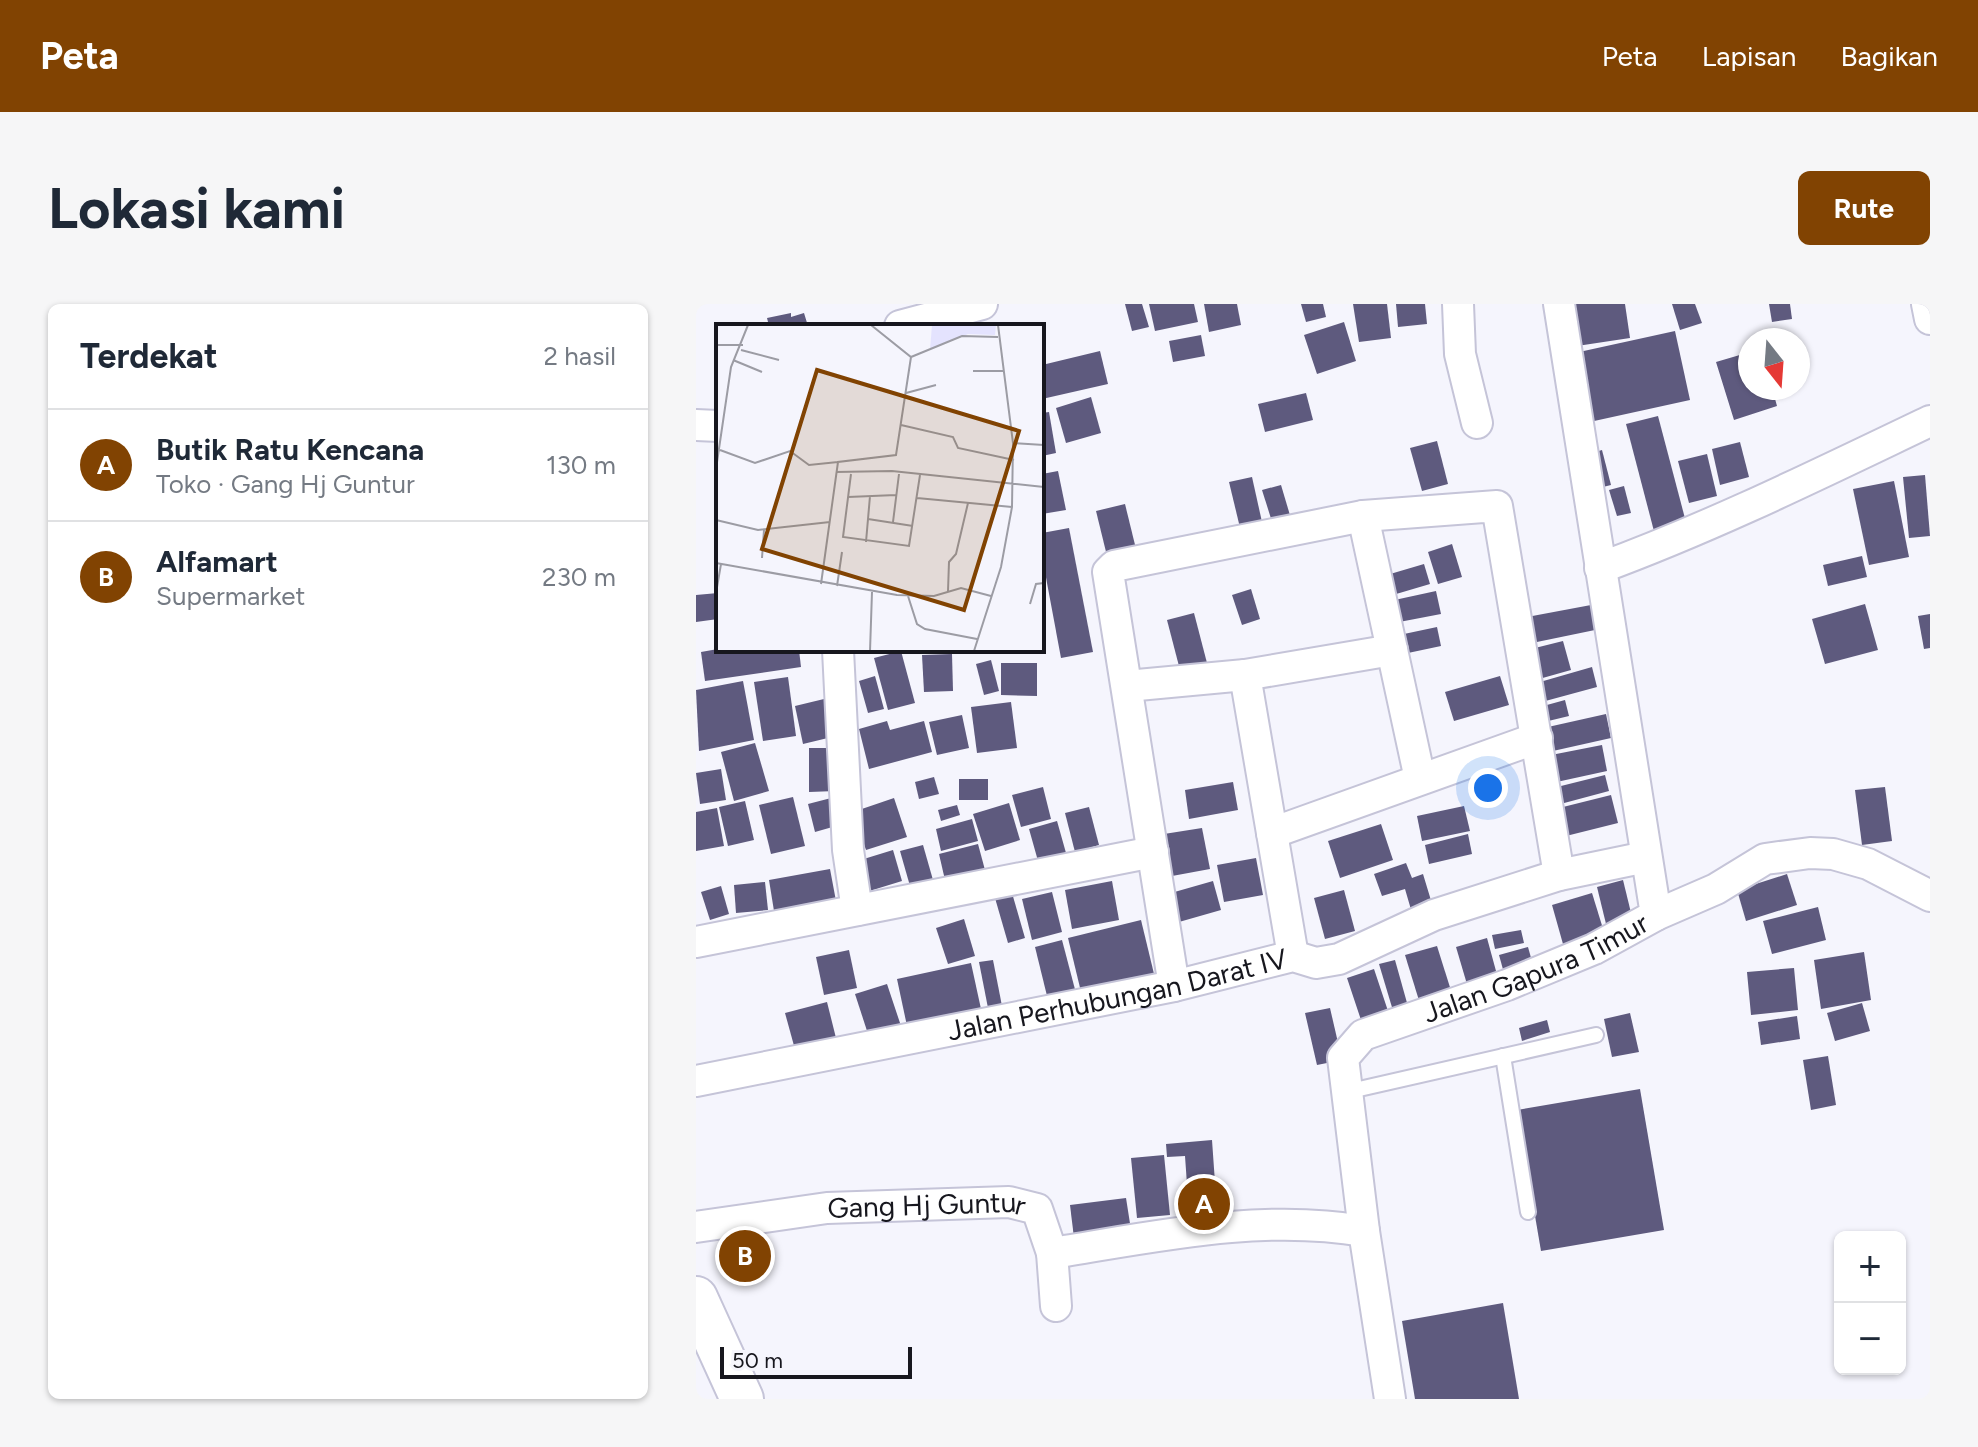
<!DOCTYPE html>
<html lang="id">
<head>
<meta charset="utf-8">
<style>
	:root { --surface:#fff; --page:#f6f6f7; --text:#1f2937; --muted:#747a83; --line:#e0e1e3; --accent:#814302 }
	body { margin:0; font-family:Figtree,sans-serif; background:var(--page); color:var(--text) }
	.controls { position:absolute; right:24px; bottom:24px; display:grid; overflow:hidden; border-radius:12px; box-shadow:0 2px 6px #0004 }
	.controls button { width:72px; height:72px; display:grid; place-items:center; padding:0; border:0; border-bottom:2px solid var(--line); background:var(--surface); color:var(--text); font:40px sans-serif }
	.compass { position:absolute; left:1042px; top:24px; width:72px; height:72px; border-radius:50%; background:var(--surface); box-shadow:0 2px 6px #0004; rotate:163deg }
	.scale { position:absolute; left:24px; bottom:20px; width:192px; box-sizing:border-box; padding-left:8px; border:4px solid #17171e; border-top:0; font-size:22px; line-height:28px; white-space:nowrap; color:#17171e; -webkit-text-stroke:6px #f5f5fd; paint-order:stroke }
	.you { position:absolute; left:792px; top:484px; width:28px; height:28px; margin:-20px; border:6px solid #fff; border-radius:50%; background:#1a73e8; box-shadow:0 0 0 12px #1a73e833 }
	.badge { display:grid; place-items:center; width:52px; height:52px; border-radius:50%; background:var(--accent); color:#fff; font-size:26px; font-weight:700 }
	.pin { position:absolute; translate:-50% -50%; border:4px solid #fff; box-shadow:0 2px 8px #0006 }
	.list { margin:0; padding:0; list-style:none }
	h2 { display:flex; justify-content:space-between; align-items:center; height:104px; margin:0; padding:0 32px; font-size:34px }
	h2 small { font-size:26px; font-weight:400; color:var(--muted) }
	.list li { display:grid; grid-template-columns:52px 1fr auto; gap:24px; align-items:center; box-sizing:border-box; height:112px; padding:0 32px; border-top:2px solid var(--line) }
	.list b { display:block; font-size:30px; white-space:nowrap }
	.list p { margin:0; font-size:26px; white-space:nowrap; color:var(--muted) }
	.list em { font-size:26px; font-style:normal; color:var(--muted) }
	.map { position:relative; flex:none; width:1234px; height:1095px; overflow:hidden; border-radius:12px }
	header { display:flex; align-items:center; gap:48px; box-sizing:border-box; height:112px; padding:0 40px; background:var(--accent); color:#fff }
	header strong { font-size:38px }
	nav { display:flex; gap:44px; margin-inline-start:auto; font-size:28px }
	.intro { display:flex; align-items:center; justify-content:space-between; box-sizing:border-box; height:192px; padding:0 48px }
	h1 { margin:0; font-size:56px }
	.button { padding:20px 36px; border-radius:12px; background:var(--accent); color:#fff; font-size:28px; font-weight:700 }
	main { display:flex; gap:48px; padding:0 48px }
	aside { flex:1; background:var(--surface); border-radius:12px; box-shadow:0 2px 6px #0004 }
	.map>svg:first-child { display:block }
	.building { fill:#5e5a7e }
	.lines { fill:none; stroke-linecap:round; stroke-linejoin:round }
	.service-casing { stroke:#c5c4d8; stroke-width:18 }
	.minor-casing { stroke:#c5c4d8; stroke-width:34 }
	.secondary-casing { stroke:#c5c4d8; stroke-width:46 }
	.service { stroke:#fff; stroke-width:14 }
	.minor { stroke:#fff; stroke-width:30 }
	.secondary { stroke:#fff; stroke-width:42 }
	.labels { text-anchor:middle; dominant-baseline:central; stroke-width:8; stroke-linejoin:round; paint-order:stroke }
	.street-label { font-size:28px; fill:#17171e; stroke:#f5f5fd }
	.inset-road { fill:none; stroke:#9c9ca4; stroke-width:2 }
	.view { fill:#814302; fill-opacity:0.15; stroke:#814302; stroke-width:4 }
	.inset-edge { fill:none; stroke:#17171e; stroke-width:4 }
</style>
</head>
<body>
<header>
<strong>Peta</strong>
<nav><a>Peta</a><a>Lapisan</a><a>Bagikan</a></nav>
</header>
<div class="intro"><h1>Lokasi kami</h1><a class="button">Rute</a></div>
<main>
<aside>
<h2>Terdekat<small>2 hasil</small></h2>
<ul class="list">
<li><span class="badge">A</span><div><b>Butik Ratu Kencana</b><p>Toko · Gang Hj Guntur</p></div><em>130 m</em></li>
<li><span class="badge">B</span><div><b>Alfamart</b><p>Supermarket</p></div><em>230 m</em></li>
</ul>
</aside>
<div class="map">
<svg width="1234" height="1095" viewBox="0 0 1234 1095">
	<rect width="100%" height="100%" fill="#f5f5fd"/>
	<!-- building -->
	<g class="building">
		<polygon points="429,0 446,0 453,23 436,27"/>
		<polygon points="453,0 498,0 502,18 459,27"/>
		<polygon points="508,0 541,0 545,21 513,28"/>
		<polygon points="605,0 627,0 630,13 610,18"/>
		<polygon points="657,0 691,0 695,34 663,38"/>
		<polygon points="700,0 729,0 731,20 702,23"/>
		<polygon points="875,0 929,0 934,34 881,42"/>
		<polygon points="976,0 999,0 1006,19 984,26"/>
		<polygon points="1073,0 1094,0 1096,15 1076,18"/>
		<polygon points="95,9 95,13 108,9 112,22 73,22 71,14"/>
		<polygon points="648,18 660,57 621,70 608,31"/>
		<polygon points="979,27 994,96 889,119 874,50"/>
		<polygon points="505,31 509,52 477,58 473,37"/>
		<polygon points="404,47 412,80 346,95 346,61"/>
		<polygon points="1054,48 1054,84 1076,84 1081,102 1038,116 1020,58"/>
		<polygon points="610,89 617,116 569,128 562,100"/>
		<polygon points="395,93 405,129 370,139 360,104"/>
		<polygon points="353,108 360,149 346,152 346,109"/>
		<polygon points="962,112 991,222 959,231 930,120"/>
		<polygon points="741,137 752,180 726,187 714,144"/>
		<polygon points="1044,138 1053,173 1024,181 1016,145"/>
		<polygon points="906,146 915,181 899,185 889,151"/>
		<polygon points="1011,150 1021,192 993,199 982,157"/>
		<polygon points="362,167 370,206 346,210 346,170"/>
		<polygon points="1229,171 1234,232 1213,234 1207,173"/>
		<polygon points="556,173 568,227 546,232 533,178"/>
		<polygon points="1198,177 1213,253 1173,261 1157,185"/>
		<polygon points="585,181 596,218 578,224 566,186"/>
		<polygon points="928,182 935,209 921,212 913,186"/>
		<polygon points="429,200 441,249 412,256 400,207"/>
		<polygon points="373,224 397,348 365,354 346,252 346,229"/>
		<polygon points="756,240 766,273 742,280 732,248"/>
		<polygon points="1166,252 1171,273 1132,282 1127,261"/>
		<polygon points="728,260 734,280 690,293 684,273"/>
		<polygon points="555,285 564,315 546,321 536,291"/>
		<polygon points="740,287 745,310 698,319 694,297"/>
		<polygon points="22,289 22,315 0,318 0,291"/>
		<polygon points="1169,300 1182,346 1129,360 1116,315"/>
		<polygon points="895,301 899,326 836,339 831,313"/>
		<polygon points="498,309 511,359 484,366 471,316"/>
		<polygon points="1234,310 1234,344 1228,345 1222,312"/>
		<polygon points="741,323 745,342 712,349 708,330"/>
		<polygon points="867,337 875,366 843,375 835,345"/>
		<polygon points="22,345 103,346 105,363 9,377 5,348"/>
		<polygon points="205,347 219,399 192,406 178,354"/>
		<polygon points="256,350 257,387 228,388 226,351"/>
		<polygon points="295,356 303,387 288,391 280,360"/>
		<polygon points="305,359 341,359 341,392 305,391"/>
		<polygon points="896,363 901,383 842,399 837,380"/>
		<polygon points="179,372 188,405 172,409 163,377"/>
		<polygon points="804,372 813,401 758,417 749,388"/>
		<polygon points="92,373 100,432 67,437 58,378"/>
		<polygon points="47,377 58,436 3,447 0,386"/>
		<polygon points="128,395 136,433 107,440 99,402"/>
		<polygon points="869,396 873,412 844,419 840,404"/>
		<polygon points="315,398 321,444 281,449 275,403"/>
		<polygon points="910,410 915,434 848,449 843,425"/>
		<polygon points="266,411 273,444 241,451 233,418"/>
		<polygon points="191,417 194,426 228,417 236,448 173,465 163,425"/>
		<polygon points="59,439 73,487 38,497 25,448"/>
		<polygon points="906,441 911,467 856,479 850,452"/>
		<polygon points="113,444 139,444 140,487 113,488"/>
		<polygon points="25,465 30,496 4,500 0,469"/>
		<polygon points="909,471 913,487 857,502 853,485"/>
		<polygon points="238,473 243,490 223,495 219,478"/>
		<rect x="263" y="475" width="29" height="21"/>
		<polygon points="537,478 542,506 493,515 489,486"/>
		<polygon points="347,483 355,515 325,523 316,491"/>
		<polygon points="1189,483 1196,537 1166,541 1159,486"/>
		<polygon points="915,491 922,519 866,533 859,505"/>
		<polygon points="97,493 109,542 75,550 63,501"/>
		<polygon points="139,493 147,520 119,528 112,500"/>
		<polygon points="198,494 211,533 170,546 157,508"/>
		<polygon points="49,497 58,536 32,542 23,503"/>
		<polygon points="313,499 324,536 289,547 277,510"/>
		<polygon points="261,501 264,511 245,517 242,506"/>
		<polygon points="768,502 774,527 726,537 721,512"/>
		<polygon points="393,503 403,541 379,548 369,509"/>
		<polygon points="21,504 28,542 0,547 0,508"/>
		<polygon points="276,515 282,537 245,547 240,525"/>
		<polygon points="361,517 370,549 342,557 333,525"/>
		<polygon points="685,520 697,556 644,574 632,537"/>
		<polygon points="506,524 514,565 476,572 468,530"/>
		<polygon points="772,530 776,550 733,560 729,541"/>
		<polygon points="282,540 289,566 249,576 243,550"/>
		<polygon points="227,541 237,576 214,582 204,547"/>
		<polygon points="197,546 206,577 167,589 158,558"/>
		<polygon points="560,554 567,591 528,598 521,561"/>
		<polygon points="710,559 716,574 727,570 737,603 716,609 709,585 686,592 678,570"/>
		<polygon points="134,565 140,597 78,607 73,576"/>
		<polygon points="1091,570 1101,601 1050,617 1041,586"/>
		<polygon points="927,576 937,617 911,624 901,583"/>
		<polygon points="416,577 423,616 376,625 369,586"/>
		<polygon points="517,577 525,606 476,620 468,591"/>
		<polygon points="69,578 72,606 40,609 38,581"/>
		<polygon points="25,582 33,610 14,616 5,588"/>
		<polygon points="648,586 659,627 629,635 618,594"/>
		<polygon points="356,588 366,628 336,636 326,595"/>
		<polygon points="316,589 329,634 312,639 299,594"/>
		<polygon points="896,589 908,628 867,640 856,601"/>
		<polygon points="1122,603 1130,636 1076,650 1067,617"/>
		<polygon points="268,615 279,652 252,660 240,624"/>
		<polygon points="445,616 459,674 386,692 372,634"/>
		<polygon points="825,626 828,639 799,645 796,631"/>
		<polygon points="791,634 803,678 773,687 760,643"/>
		<polygon points="366,636 381,693 353,700 339,643"/>
		<polygon points="741,642 757,693 725,703 709,651"/>
		<polygon points="832,643 837,661 808,669 803,651"/>
		<polygon points="153,646 161,684 128,691 120,653"/>
		<polygon points="1168,648 1175,696 1125,705 1118,656"/>
		<polygon points="297,656 306,702 292,704 283,658"/>
		<polygon points="699,656 713,706 698,710 683,660"/>
		<polygon points="275,659 285,705 211,722 201,675"/>
		<polygon points="1098,664 1102,706 1055,711 1051,668"/>
		<polygon points="678,665 694,713 667,722 651,674"/>
		<polygon points="191,680 205,722 173,733 159,690"/>
		<polygon points="131,698 141,738 100,749 89,709"/>
		<polygon points="1166,699 1174,727 1139,737 1131,709"/>
		<polygon points="634,704 646,756 621,761 609,709"/>
		<polygon points="934,709 943,748 916,753 908,715"/>
		<polygon points="1101,712 1104,735 1065,741 1062,718"/>
		<polygon points="851,716 854,728 826,737 823,724"/>
		<polygon points="1132,752 1140,801 1115,806 1107,756"/>
		<polygon points="944,785 968,926 845,947 821,806"/>
		<polygon points="516,836 521,907 493,909 489,852 471,853 470,840"/>
		<polygon points="468,851 474,911 441,914 435,854"/>
		<polygon points="430,894 435,926 378,934 374,901"/>
		<polygon points="807,999 823,1095 719,1095 706,1017"/>
	</g>
	<g class="lines">
		<defs>
			<g id="service">
				<polyline points="807,752 832,908"/>
				<polyline points="650,788 900,731"/>
			</g>
			<g id="minor">
				<polyline points="762,0 764,50 781,119"/>
				<polyline points="1231,0 1234,15"/>
				<polyline points="204,22 286,0"/>
				<polyline points="0,121 22,122"/>
				<polyline points="667,212 724,475"/>
				<path d="M904,264c114,-42 221,-95 330,-147"/>
				<polyline points="142,346 152,546 161,606"/>
				<polyline points="549,371 597,652"/>
				<polyline points="431,382 549,371 696,346"/>
				<polyline points="576,529 841,434"/>
				<polyline points="960,611 1020,585 1069,555 1114,549 1137,550 1172,560 1234,592"/>
				<polyline points="0,638 457,548"/>
				<polyline points="478,682 412,268 418,262 667,212 801,202 863,571"/>
				<path id="s1" d="M0,777l478,-95 119,-30 23,7 23,-4 95,-44 125,-40 87,-18"/>
				<path id="s2" d="M0,923l131,-19 182,-6 28,7 15,44c102,-16 208,-40 312,-22"/>
				<polyline points="356,949 360,1002"/>
				<path id="s3" d="M694,1095l-26,-168 -21,-173 20,-23 144,-50 87,-36 62,-34 -97,-611"/>
			</g>
			<polyline id="secondary" points="0,994 46,1095"/>
		</defs>
		<!-- service casing -->
		<use href="#service" class="service-casing"/>
		<!-- minor casing -->
		<use href="#minor" class="minor-casing"/>
		<!-- secondary casing -->
		<use href="#secondary" class="secondary-casing"/>
		<!-- service -->
		<use href="#service" class="service"/>
		<!-- minor -->
		<use href="#minor" class="minor"/>
		<!-- secondary -->
		<use href="#secondary" class="secondary"/>
	</g>
	<g class="labels">
		<!-- street labels -->
		<g class="street-label">
			<text stroke="none"><textPath href="#s3" startOffset="560">Jalan Gapura Timur</textPath></text>
			<text stroke="none"><textPath href="#s1" startOffset="430">Jalan Perhubungan Darat IV</textPath></text>
			<text stroke="none"><textPath href="#s2" startOffset="232">Gang Hj Guntur</textPath></text>
		</g>
	</g>
	<!-- overview -->
	<g transform="translate(20 20)">
		<rect width="328" height="328" fill="#f5f5fd"/>
		<path d="M216,1h64l-1,10 -27,-1 -38,16z" fill="#e4e3fe"/>
		<path class="inset-road" d="M155,1l40,32 51,-21 36,1M0,21h27M25,26l38,10M17,36l29,12M257,47h30M190,69l30,-8M185,101l52,12 5,11 56,12M297,119l31,2M4,126l35,13 35,-12 19,14 29,-3M0,145l15,-102 17,-42M120,148l56,-1 152,16M135,150l-8,63 66,9 11,-71M132,173l48,-2M201,174l95,9M152,195l45,7M0,196l42,10 72,-8M177,198l6,-48M150,218l4,-46M46,234l2,-28M0,239l181,32 37,1 27,-8 30,8M105,260l17,-122 58,-7 15,-98M121,262l5,-34M232,267l1,-29 7,-8 12,-51M0,269l5,-29M192,272l9,28 8,5 52,10M314,280l6,-20 8,-1M154,327l2,-59M258,327l27,-84 11,-60 1,-64 -15,-118"/>
		<path class="view" d="M101,46l202,61 -55,179 -202,-61z"/>
		<rect width="328" height="328" class="inset-edge"/>
	</g>
</svg>
<div class="controls">
<button>+</button>
<button>−</button>
</div>
<svg class="compass" viewBox="-18 -18 36 36"><path d="M0-13l5 13h-10z" fill="#e53935"/><path d="M0 13l5-13h-10z" fill="#747a83"/></svg>
<div class="scale">50 m</div>
<div class="you"></div>
<div class="pin badge" style="left:508px;top:900px">A</div>
<div class="pin badge" style="left:49px;top:952px">B</div>
</div>
</main>
</body>
</html>
